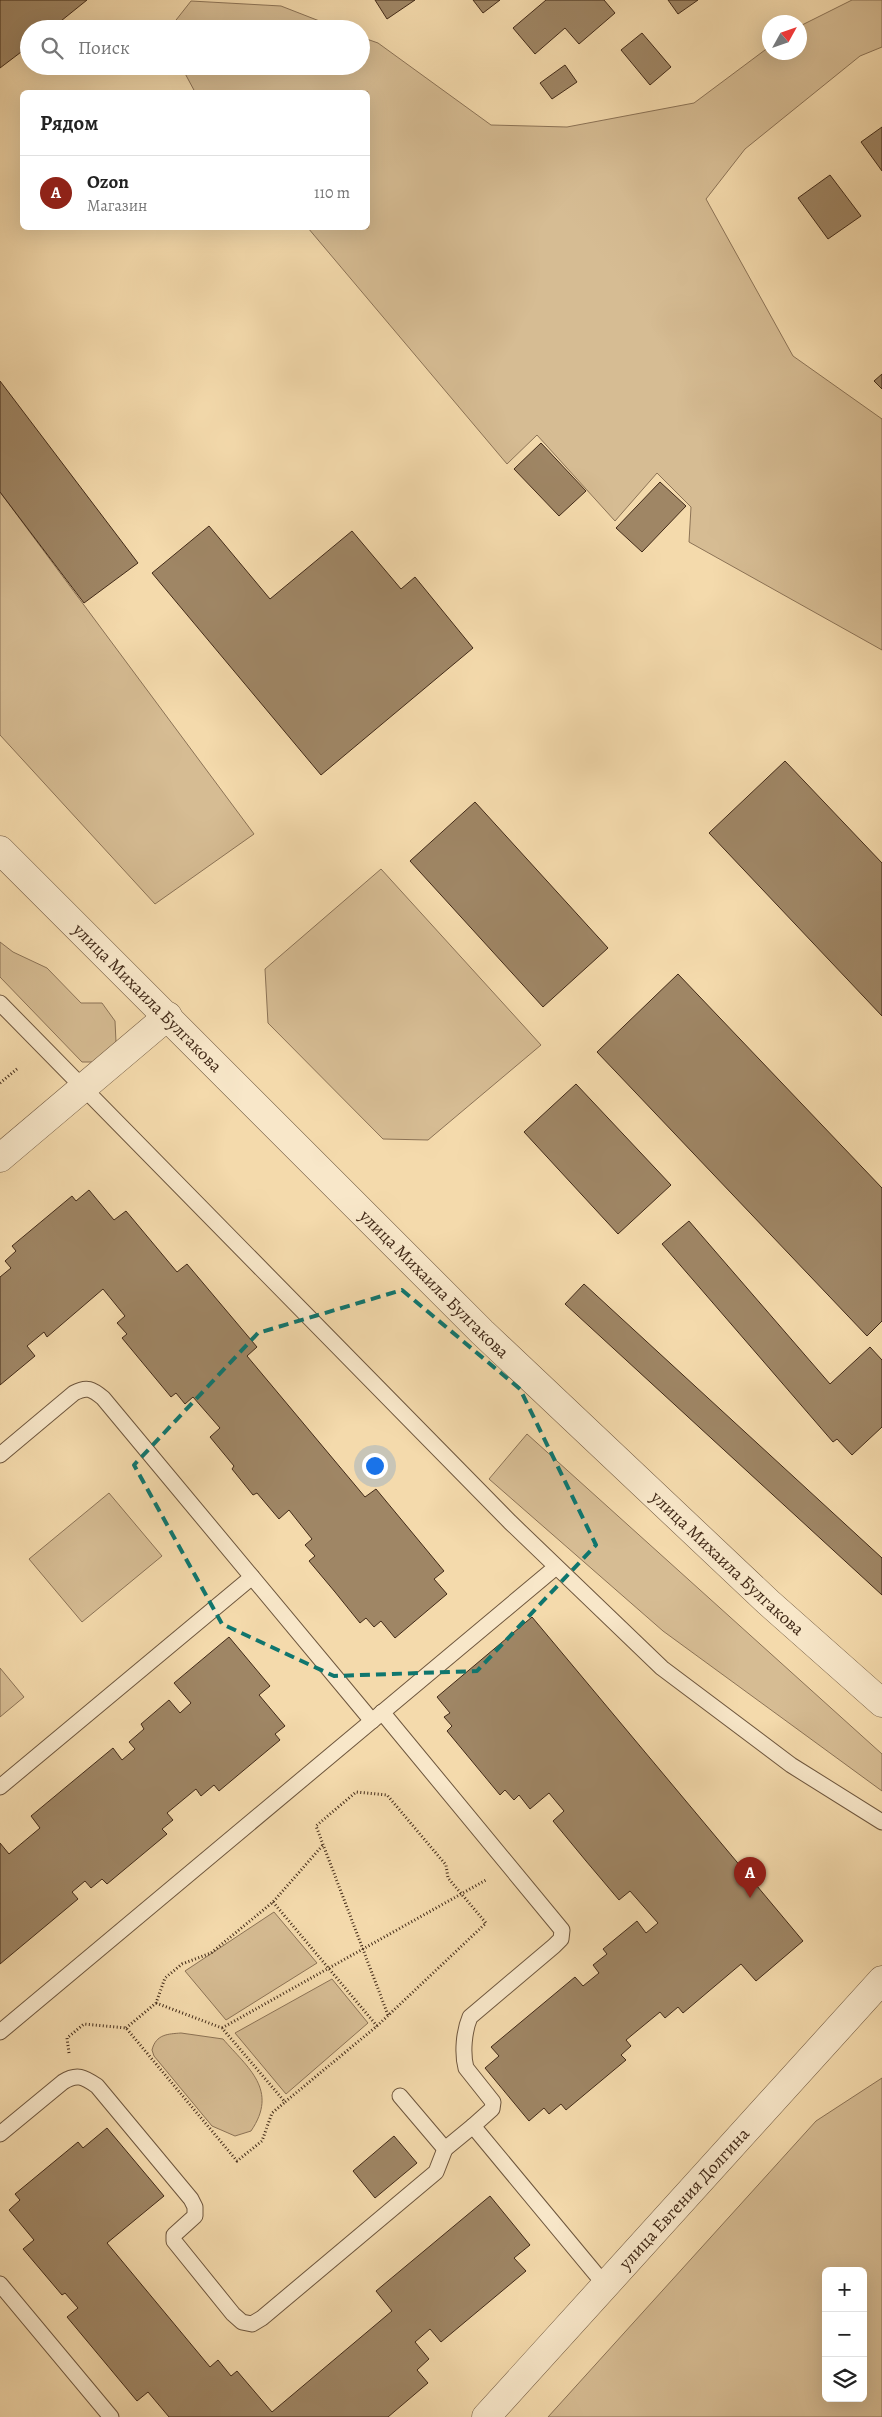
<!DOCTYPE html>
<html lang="ru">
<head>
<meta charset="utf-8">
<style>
	:root { --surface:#fff; --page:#f6f6f6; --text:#222; --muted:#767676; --line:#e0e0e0; --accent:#8f2418 }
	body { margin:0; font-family:Alegreya,serif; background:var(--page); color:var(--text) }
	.controls { position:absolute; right:15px; bottom:15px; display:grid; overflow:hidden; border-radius:8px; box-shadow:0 5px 20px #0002 }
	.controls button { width:45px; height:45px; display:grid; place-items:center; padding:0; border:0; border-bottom:1px solid var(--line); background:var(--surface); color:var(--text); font:25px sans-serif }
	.compass { position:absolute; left:762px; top:15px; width:45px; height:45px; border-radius:50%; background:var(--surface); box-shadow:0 5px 20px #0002; rotate:50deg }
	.you { position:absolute; left:374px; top:1465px; width:18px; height:18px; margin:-12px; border:4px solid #fff; border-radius:50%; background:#1a73e8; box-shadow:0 0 0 8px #1a73e833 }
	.badge { display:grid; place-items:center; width:32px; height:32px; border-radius:50%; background:var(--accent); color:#fff; font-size:16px; font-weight:700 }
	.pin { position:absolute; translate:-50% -41px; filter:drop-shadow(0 1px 2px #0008) }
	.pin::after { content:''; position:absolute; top:26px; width:18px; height:15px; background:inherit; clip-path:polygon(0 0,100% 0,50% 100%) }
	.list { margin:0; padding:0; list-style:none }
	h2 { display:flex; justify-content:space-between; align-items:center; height:65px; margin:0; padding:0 20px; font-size:21px }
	h2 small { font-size:16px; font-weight:400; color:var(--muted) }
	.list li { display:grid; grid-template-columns:32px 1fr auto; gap:15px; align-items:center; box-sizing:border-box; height:75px; padding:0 20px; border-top:1px solid var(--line) }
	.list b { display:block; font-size:19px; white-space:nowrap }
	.list p { margin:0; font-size:16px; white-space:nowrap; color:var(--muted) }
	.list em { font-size:16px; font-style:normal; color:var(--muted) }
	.icon { flex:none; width:28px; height:28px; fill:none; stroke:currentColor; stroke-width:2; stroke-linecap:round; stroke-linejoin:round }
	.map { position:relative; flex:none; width:882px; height:2417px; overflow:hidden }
	.search { position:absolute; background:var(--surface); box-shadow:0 5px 20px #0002; left:20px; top:20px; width:350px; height:55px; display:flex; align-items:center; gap:12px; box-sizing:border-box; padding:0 18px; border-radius:28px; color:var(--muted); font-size:19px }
	.panel { position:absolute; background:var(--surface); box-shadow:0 5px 20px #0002; left:20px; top:90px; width:350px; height:140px; border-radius:8px }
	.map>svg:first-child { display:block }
	.green { fill:#d6bc93; stroke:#8c7356; fill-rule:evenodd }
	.building { fill:#9f8665; stroke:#422a18 }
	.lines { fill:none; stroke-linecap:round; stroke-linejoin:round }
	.lane-casing { stroke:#6e563d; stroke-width:17 }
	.street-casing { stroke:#6e563d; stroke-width:29 }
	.path { stroke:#422a18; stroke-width:3; stroke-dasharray:1 2.5; stroke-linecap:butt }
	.lane { stroke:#f8e7c9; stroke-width:15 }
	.street { stroke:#f8e7c9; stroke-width:28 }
	.marked { fill:none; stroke:#0f766e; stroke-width:4; stroke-dasharray:10 6; stroke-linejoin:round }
	.labels { text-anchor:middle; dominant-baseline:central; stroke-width:4.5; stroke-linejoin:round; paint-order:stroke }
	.street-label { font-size:18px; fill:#422a18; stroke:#f8e7c9 }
</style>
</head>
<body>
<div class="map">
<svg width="882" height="2417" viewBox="0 0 882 2417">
	<rect width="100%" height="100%" fill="#f4daac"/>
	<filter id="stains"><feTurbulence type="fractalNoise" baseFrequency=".004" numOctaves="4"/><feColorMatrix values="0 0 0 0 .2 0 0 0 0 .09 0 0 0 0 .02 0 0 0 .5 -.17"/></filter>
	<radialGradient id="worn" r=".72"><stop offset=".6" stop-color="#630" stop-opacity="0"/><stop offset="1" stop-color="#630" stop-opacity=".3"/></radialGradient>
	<!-- green -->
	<g class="green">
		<polygon points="852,0 882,0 882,47 860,56 745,149 706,199 793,356 882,419 882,650 689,542 691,507 657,473 615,521 537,435 507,464 308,228 368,228 368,92 195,92 181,66 361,66 361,37 378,43 491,125 567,127 694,103 769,47 770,52 800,52 800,26"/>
		<polygon points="191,1 281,6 340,29 169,29"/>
		<polygon points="0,492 254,834 155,904 0,735"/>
		<polygon points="381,869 541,1045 428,1140 383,1139 268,1023 265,969"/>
		<polygon points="0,942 13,952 47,968 81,1003 102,1003 115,1021 116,1042 97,1062 82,1062 0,977"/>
		<polygon points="527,1434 882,1754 882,1791 663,1631 489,1479"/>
		<polygon points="109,1493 162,1556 82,1622 29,1559"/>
		<polygon points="0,1668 24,1697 0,1717"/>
		<polygon points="274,1912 317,1963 226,2020 185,1971"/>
		<polygon points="332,1979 368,2023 286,2094 235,2033"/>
		<path d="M181,2033l42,6c25,29 56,51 28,92l-16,5 -23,-10 -58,-70 -2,-6c4,-16 16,-16 29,-17z"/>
		<path d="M882,2078v339h-334l268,-296zM826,2271h37v127h-37z"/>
	</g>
	<!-- building -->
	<g class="building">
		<polygon points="0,0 87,0 51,29 29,29 29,46 0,68"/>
		<polygon points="375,0 415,0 387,19"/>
		<polygon points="473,0 500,0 483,13"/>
		<polygon points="546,0 604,0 615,13 579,44 565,28 535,54 513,28"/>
		<polygon points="668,0 698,0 678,14"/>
		<polygon points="642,33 671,67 650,85 621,50"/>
		<polygon points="565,65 577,82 552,99 540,83"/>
		<polygon points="882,127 882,171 861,142"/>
		<polygon points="830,175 861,216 828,239 798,198"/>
		<polygon points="882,374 882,389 874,381"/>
		<polygon points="0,381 138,563 84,603 0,492"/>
		<polygon points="541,443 586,491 559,516 514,469"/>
		<polygon points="660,482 686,506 642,552 616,528"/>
		<polygon points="209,526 270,599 352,531 401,589 415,577 473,648 321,775 152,573"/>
		<polygon points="785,761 882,863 882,1016 709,833"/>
		<polygon points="475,802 608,948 543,1007 410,861"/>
		<polygon points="678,974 882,1188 882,1321 867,1336 597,1052"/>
		<polygon points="576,1084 671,1185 618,1234 524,1132"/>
		<polygon points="89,1190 114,1220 126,1211 177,1272 187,1264 257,1347 247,1356 365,1497 376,1489 444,1571 434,1579 447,1594 395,1638 381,1621 374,1627 366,1618 360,1623 335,1592 309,1561 315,1556 305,1545 312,1539 289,1510 279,1519 257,1493 253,1495 232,1469 234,1466 210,1437 220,1428 193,1397 185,1404 176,1393 171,1397 122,1338 127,1334 117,1323 125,1316 103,1289 47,1337 44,1332 27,1346 35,1356 0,1385 0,1277 11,1268 5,1261 16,1251 12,1246 72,1196 76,1201"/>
		<polygon points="689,1221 830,1384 870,1347 882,1360 882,1427 852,1455 837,1439 833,1442 662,1244"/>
		<polygon points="584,1284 882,1558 882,1595 565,1304"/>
		<polygon points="532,1617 803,1941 756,1981 741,1964 683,2013 678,2007 665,2018 660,2012 626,2040 631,2046 621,2055 626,2060 566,2110 561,2104 549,2114 544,2108 529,2121 485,2068 499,2056 491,2047 575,1977 583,1986 599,1973 593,1965 607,1954 603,1949 637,1921 646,1933 658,1923 630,1891 619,1900 586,1861 553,1821 564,1811 549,1793 530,1809 519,1795 514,1800 505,1790 500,1795 447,1731 452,1726 444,1717 450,1713 437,1697"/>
		<polygon points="229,1637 270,1686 259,1695 285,1726 275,1734 280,1740 219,1791 214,1785 201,1796 196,1789 167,1813 173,1820 162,1829 167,1834 107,1884 102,1879 91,1888 85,1881 72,1892 78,1899 0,1964 0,1843 9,1854 40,1828 31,1816 113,1748 122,1760 135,1749 129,1742 144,1729 141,1724 169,1700 180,1713 191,1703 174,1683"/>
		<polygon points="107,2128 164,2196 107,2243 210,2367 218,2360 231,2376 237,2371 272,2412 392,2311 376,2291 490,2196 530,2245 514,2258 526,2271 441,2342 430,2329 415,2342 429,2359 417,2370 428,2383 388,2417 169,2417 148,2392 137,2401 67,2317 78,2308 65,2293 62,2295 23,2249 34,2240 9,2210 20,2200 15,2194 78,2142 83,2148"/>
		<polygon points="394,2136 417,2163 375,2198 353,2171"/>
	</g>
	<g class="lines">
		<defs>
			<g id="lane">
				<polyline points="0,1003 510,1522 662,1668 791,1765 882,1822"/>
				<path d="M0,1455l74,-62c13,-7 18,-4 29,5l269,323"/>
				<path d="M382,1712l180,218 -1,9 -7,7 -84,71c-6,14 -8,36 -4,51l27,34 -1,7 -19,17 132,159"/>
				<polyline points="0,1787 252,1577"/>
				<polyline points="0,2032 556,1567"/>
				<polyline points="400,2096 445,2149 473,2126"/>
				<path d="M0,2134l63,-52c14,-9 21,-5 34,4l94,113 4,8v9l-21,19v6l59,73 9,8 10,2 10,-6 174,-146 9,-23"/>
				<polyline points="0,2284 111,2417"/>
			</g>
			<g id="street">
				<path id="s1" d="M0,850l482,482 286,270 114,101"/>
				<polyline points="0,1158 168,1016"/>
				<path id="s2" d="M486,2417l396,-437"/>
			</g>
		</defs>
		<!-- lane casing -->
		<use href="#lane" class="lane-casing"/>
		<!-- street casing -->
		<use href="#street" class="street-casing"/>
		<!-- path -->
		<g class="path">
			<polyline points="0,1083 17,1069"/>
			<polyline points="273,1902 377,2026"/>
			<polyline points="156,2003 222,2028 285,2102 377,2026 486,1923 448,1878 446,1865 387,1795 356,1792 316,1826 388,2015"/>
			<polyline points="126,2028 156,2003 165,1978 182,1964 211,1953 273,1902 323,1845"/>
			<polyline points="222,2028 486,1880"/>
			<polyline points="69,2053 67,2038 84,2024 126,2028 237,2161 262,2141 272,2113 285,2102"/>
		</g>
		<!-- lane -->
		<use href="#lane" class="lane"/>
		<!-- street -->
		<use href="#street" class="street"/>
	</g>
	<!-- marked area -->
	<path class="marked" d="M402,1290l118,99 76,156 -119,126 -143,5 -112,-52 -88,-159 124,-132z"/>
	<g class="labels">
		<!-- street labels -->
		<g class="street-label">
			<text stroke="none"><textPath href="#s1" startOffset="209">улица Михаила Булгакова</textPath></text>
			<text stroke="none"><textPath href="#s1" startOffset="614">улица Михаила Булгакова</textPath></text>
			<text stroke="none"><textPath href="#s1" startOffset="1019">улица Михаила Булгакова</textPath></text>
			<text stroke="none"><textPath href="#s2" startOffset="295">улица Евгения Долгина</textPath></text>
		</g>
	</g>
	<rect width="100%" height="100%" filter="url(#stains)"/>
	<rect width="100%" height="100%" fill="url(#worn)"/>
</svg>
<div class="controls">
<button>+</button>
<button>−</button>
<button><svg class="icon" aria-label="layers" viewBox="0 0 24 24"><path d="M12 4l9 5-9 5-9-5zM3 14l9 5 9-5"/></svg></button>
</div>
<svg class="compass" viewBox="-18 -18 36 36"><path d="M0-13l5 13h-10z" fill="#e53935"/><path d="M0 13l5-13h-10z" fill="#767676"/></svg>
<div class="you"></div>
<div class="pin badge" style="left:750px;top:1898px">A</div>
<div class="search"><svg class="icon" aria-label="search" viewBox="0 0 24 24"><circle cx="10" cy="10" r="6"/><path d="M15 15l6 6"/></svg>Поиск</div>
<section class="panel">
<h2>Рядом<small></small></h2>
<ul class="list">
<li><span class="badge">A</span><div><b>Ozon</b><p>Магазин</p></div><em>110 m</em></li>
</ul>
</section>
</div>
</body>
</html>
